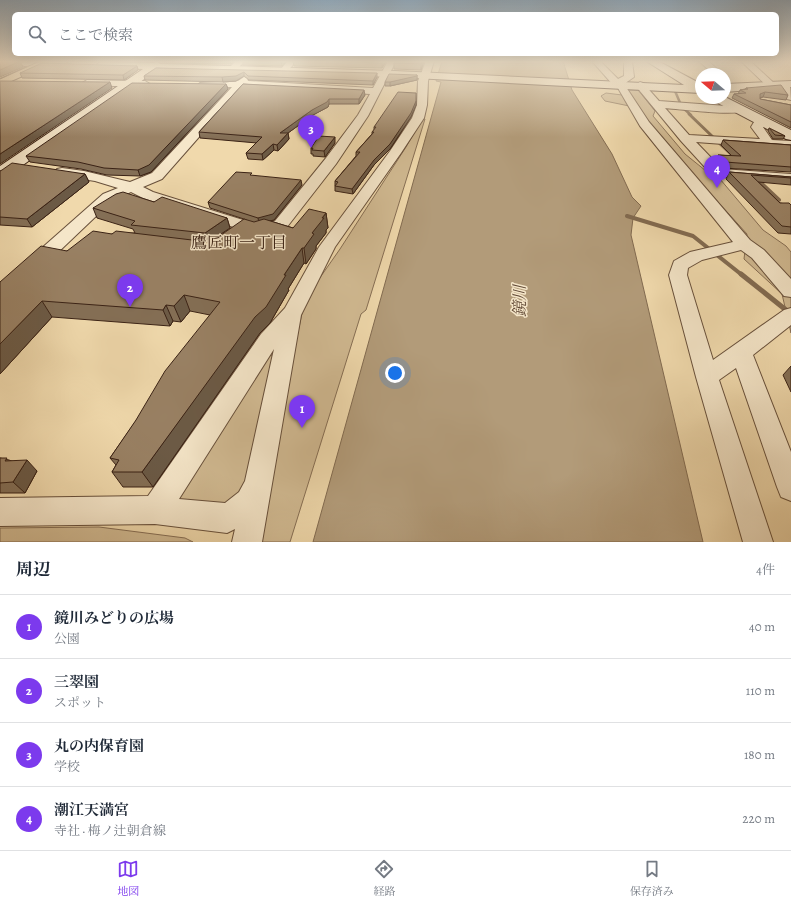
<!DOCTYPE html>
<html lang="ja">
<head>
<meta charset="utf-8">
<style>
	:root { --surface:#fff; --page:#f2f2f3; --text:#1f2937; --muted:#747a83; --line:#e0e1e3; --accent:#7c3aed }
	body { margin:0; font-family:Alegreya,"Noto Serif JP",serif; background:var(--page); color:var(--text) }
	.compass { position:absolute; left:695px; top:68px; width:36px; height:36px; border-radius:50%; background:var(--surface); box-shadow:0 4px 16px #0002; rotate:289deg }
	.you { position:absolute; left:395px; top:373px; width:14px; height:14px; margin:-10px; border:3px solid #fff; border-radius:50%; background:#1a73e8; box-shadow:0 0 0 6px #1a73e833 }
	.badge { display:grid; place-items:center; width:26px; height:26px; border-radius:50%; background:var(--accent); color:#fff; font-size:13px; font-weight:700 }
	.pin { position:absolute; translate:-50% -33px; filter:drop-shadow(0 1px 2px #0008) }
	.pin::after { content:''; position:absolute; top:21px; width:14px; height:12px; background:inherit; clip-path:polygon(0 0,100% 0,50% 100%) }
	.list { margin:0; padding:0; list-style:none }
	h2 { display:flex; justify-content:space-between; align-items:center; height:52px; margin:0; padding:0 16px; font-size:17px }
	h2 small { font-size:13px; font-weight:400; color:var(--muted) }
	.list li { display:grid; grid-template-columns:26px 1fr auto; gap:12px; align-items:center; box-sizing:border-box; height:64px; padding:0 16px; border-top:1px solid var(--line) }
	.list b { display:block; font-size:15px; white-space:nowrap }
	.list p { margin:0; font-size:13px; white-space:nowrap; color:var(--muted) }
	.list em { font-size:13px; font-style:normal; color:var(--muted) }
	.icon { flex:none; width:22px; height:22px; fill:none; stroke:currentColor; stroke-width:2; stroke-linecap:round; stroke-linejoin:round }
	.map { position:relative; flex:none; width:791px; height:542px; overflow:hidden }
	.search { position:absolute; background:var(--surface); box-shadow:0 4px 16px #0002; left:12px; right:12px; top:12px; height:44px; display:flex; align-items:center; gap:10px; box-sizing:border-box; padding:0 14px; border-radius:6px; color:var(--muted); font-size:15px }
	.sheet { height:308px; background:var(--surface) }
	nav { display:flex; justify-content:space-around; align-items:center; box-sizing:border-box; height:56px; border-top:1px solid var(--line); background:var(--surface); font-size:11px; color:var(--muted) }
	nav a { display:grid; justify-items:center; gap:2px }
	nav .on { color:var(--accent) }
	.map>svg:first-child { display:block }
	.green { fill:#d1ba92; stroke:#866e54 }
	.water { fill:#b29b79; stroke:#826b51 }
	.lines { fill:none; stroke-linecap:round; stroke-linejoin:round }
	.stream-far3 { stroke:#826b51; stroke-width:2.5 }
	.stream-far2 { stroke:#826b51; stroke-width:3 }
	.stream-far1 { stroke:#826b51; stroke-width:4 }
	.stream { stroke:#826b51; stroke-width:5 }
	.street-casing { stroke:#68503b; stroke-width:2 }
	.secondary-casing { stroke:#3a2215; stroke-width:2 }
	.highway-casing { stroke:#3a2215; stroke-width:2 }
	.street { fill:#f5e6c9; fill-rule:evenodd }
	.secondary { fill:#f5e6c9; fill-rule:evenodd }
	.highway { fill:#f0d9ac; fill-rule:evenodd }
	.tram { stroke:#3a2215; stroke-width:1 }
	.wall { fill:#846f56; stroke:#3a2215 }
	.shaded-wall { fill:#6b5a46; stroke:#3a2215 }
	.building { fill:#998164; stroke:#3a2215 }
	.labels { text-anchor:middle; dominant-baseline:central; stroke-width:3; stroke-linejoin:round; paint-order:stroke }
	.neighbourhood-label { font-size:16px; fill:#3a2215; stroke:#f5e6c9 }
	.water-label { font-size:16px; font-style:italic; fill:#5e4633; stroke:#f5e6c9 }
</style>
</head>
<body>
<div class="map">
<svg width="791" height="542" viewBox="0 0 791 542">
	<rect width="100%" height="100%" fill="#f0d9ac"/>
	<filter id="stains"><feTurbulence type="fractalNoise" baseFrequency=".005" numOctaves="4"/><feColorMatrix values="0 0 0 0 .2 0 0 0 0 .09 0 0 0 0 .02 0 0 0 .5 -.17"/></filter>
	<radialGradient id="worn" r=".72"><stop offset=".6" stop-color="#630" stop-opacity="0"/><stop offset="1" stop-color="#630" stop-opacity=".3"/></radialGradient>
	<!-- green -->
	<g class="green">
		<polygon points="622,90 638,90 655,111 653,116 685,154 711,175 720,179 763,230 786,246 791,252 791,333 782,294 744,259 747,234 652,129 639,108 605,101 601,96 606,93 622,95"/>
		<polygon points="422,119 425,119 366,310 361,314 290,542 254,542 305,299 340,249 406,147"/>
		<polygon points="263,355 276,356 246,484 242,492 224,508 180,503 177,499"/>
		<polygon points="99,527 185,538 193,542 0,542 0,528"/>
	</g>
	<!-- water -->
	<polygon class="water" points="442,61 563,61 572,90 612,154 632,197 641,206 633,218 631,235 703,542 313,542 441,82 436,81"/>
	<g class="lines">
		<!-- stream-far3 -->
		<g class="stream-far3">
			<polyline points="680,91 675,91 681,105"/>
			<polyline points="683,108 691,115"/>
		</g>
		<!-- stream-far2 -->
		<g class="stream-far2">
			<polyline points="689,114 714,138"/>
			<polyline points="717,141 736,159"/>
			<polyline points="757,179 763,185"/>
		</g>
		<!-- stream-far1 -->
		<g class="stream-far1">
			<polyline points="762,184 779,200"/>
			<polyline points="627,216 693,236 742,275"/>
		</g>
		<!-- stream -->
		<polyline class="stream" points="741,274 791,314"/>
		<defs>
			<g id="street">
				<polygon points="102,61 112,61 103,67 97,67 96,65"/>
				<polygon points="236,61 245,61 235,71 229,71 228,69"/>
				<polygon points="288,61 296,61 287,72 281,72 280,70"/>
				<path d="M388,61h8l-28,55 -32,48 -49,63 -29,8 -115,-37 -12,-6 -18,8 -106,101 -7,2v-18l103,-91 15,-6 -23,-7 -38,-6 -2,-3 2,-3 5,-1 22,3 46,11 22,-9 80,-86 -29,1 -5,-3 2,-2 38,-2 6,-4 3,1 1,3 125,7zM243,87l127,7 -12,21 -32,43 -51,63 -16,4 -106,-33 -10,-5 19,-8z"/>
				<path d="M426,61h8l-6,20 -1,24 -3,13 -23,35 -66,94 -34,68 -39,227h-30l3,-13 -8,4 -72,-9 -155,2v-28l148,-2 113,-162 24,-26 34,-61 71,-96 22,-33 5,-13 1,-24zM274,349l-29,132 -6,11 -14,11 -46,-4z"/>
				<polygon points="592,61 600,61 618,79 624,76 624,61 632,61 634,77 624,84 649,122 750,240 764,250 791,279 791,297 784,296 752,258 741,250 702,260 688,268 687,275 713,360 784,310 791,308 791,325 753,355 791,452 791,501 781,497 777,487 736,368 719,380 773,542 743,542 696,377 669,275 674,261 690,252 733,242 640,126 618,88 614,86"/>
				<polygon points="699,61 708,61 723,74 713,74"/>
				<polygon points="741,61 750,61 776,85 780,82 790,87 791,100 787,99 783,91 776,85 771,88 768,87"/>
				<polygon points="87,80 145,81 150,84 145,87 84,85 82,83"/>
				<path d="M640,82l3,1 16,18 81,6 5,3c-5,7 -67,-1 -80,-2l24,27 71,4 -9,-12 3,-5 13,-2 4,1 2,2 -2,2 -8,2 9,13 19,1v8l-95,-7 26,27 69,5v8l-78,-6 -32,-35 -46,-56z"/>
			</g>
			<g id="secondary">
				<polygon points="21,61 64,61 69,64 64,67 24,66 19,63"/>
				<polygon points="646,61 658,61 701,84 701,93 395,77 157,70 6,177 0,178 0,166 143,69 103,67 102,65 103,63 107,62 153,63 157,62 161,64 395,71 684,85"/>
				<polygon points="791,81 791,87 725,92 725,84"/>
				<polygon points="725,97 791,130 791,140 786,139 714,101 712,98 725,98"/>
			</g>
			<polygon id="highway" points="40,61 53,61 52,63 0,86 0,79"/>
		</defs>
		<!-- street casing -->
		<use href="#street" class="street-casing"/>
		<!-- secondary casing -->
		<use href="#secondary" class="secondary-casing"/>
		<!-- highway casing -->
		<use href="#highway" class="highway-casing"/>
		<!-- street -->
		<use href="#street" class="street"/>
		<!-- secondary -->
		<use href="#secondary" class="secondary"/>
		<!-- highway -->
		<use href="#highway" class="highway"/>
		<!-- tram -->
		<polyline class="tram" points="0,79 40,61"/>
	</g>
	<!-- wall -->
	<g class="wall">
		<polygon points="157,61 235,61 231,64 161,63"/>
		<polygon points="243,61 287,61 282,66 243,65"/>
		<polygon points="293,61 386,61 382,68 294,66"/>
		<polygon points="424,61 421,70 394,69 394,63"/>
		<polygon points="137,66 138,70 124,80 22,78 20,73"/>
		<polygon points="156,68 377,77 373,85 249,80 244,76 236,81 223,82 145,80 144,76"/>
		<polygon points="417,75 417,80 390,86 385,86 385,82"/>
		<polygon points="226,84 228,89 151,172 140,176 107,175 81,169 30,162 26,156"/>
		<polygon points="243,84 365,95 359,104 329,104 328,107 313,115 288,133 289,139 278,151 274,150 263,160 248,159 246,153 257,143 200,138 199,132"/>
		<polygon points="746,88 788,95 786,100 763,97 760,98 760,99 791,105 791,128 732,98 734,94 738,94 740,90 745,89"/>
		<polygon points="416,93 416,105 411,117 390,149 374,165 353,194 335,191 335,181 356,156 356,152 372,134 372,132 374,130 374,127"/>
		<polygon points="769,128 785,136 783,139 773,139 768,131"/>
		<polygon points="723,140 791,145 791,172 723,168 716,160 718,155 732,156 721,145"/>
		<polygon points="335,143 325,157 313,156 313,154 311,154 311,148"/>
		<polygon points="0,171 85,174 89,182 32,227 0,225"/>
		<polygon points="729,172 791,177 791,185 758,182 780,203 791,205 791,234 778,233 726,179"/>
		<polygon points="253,176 302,185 274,220 270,221 293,228 326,213 328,228 326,230 326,233 316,246 316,249 306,264 304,263 288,289 289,290 270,323 260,333 153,487 123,487 112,472 116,465 110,458 210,315 190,311 181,322 173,321 170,326 52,317 0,374 0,282 67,251 112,234 135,233 133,229 97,218 93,208 154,202 227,218 230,228 209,242 192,241 195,246 202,247 209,246 247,220 210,208 208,202"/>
		<polygon points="791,366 791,392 783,375"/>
		<polygon points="0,458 9,460 37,471 25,493 0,493"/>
	</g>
	<!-- shaded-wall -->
	<g class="shaded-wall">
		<polygon points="20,61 23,67 0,77 0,70"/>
		<polygon points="230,61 235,61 231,64"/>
		<polygon points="281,61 287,61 282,66"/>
		<polygon points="383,61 386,61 382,68 382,63"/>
		<polygon points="422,61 424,61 421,70 421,64"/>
		<polygon points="137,66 138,70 124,80 123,75"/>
		<polygon points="244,72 244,76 236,81 223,82 222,77"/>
		<polygon points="377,73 377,77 373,85 373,81"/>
		<polygon points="417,75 417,80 390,86 390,82"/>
		<polygon points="110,82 112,88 0,164 0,154"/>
		<polygon points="226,84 228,89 151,172 140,176 138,170"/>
		<polygon points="364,90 365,95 359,104 359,99"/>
		<polygon points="765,92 763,97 758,98 760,94"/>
		<polygon points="329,99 329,104 328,107 313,115 281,138 280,133 312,110"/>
		<polygon points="416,101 416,105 411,117 390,149 374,165 353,194 352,189"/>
		<polygon points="288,133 289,139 278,151 277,145"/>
		<polygon points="335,137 335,143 325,157 324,151"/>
		<polygon points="273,144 274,150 263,160 262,154"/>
		<polygon points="85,174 89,182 32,227 27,219"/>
		<polygon points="301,180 302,185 274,220 259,223 258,218"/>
		<polygon points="326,213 328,228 326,230 326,233 316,246 316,249 306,264 304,248 312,233 322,218"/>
		<polygon points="227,218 230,228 209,242 205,233"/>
		<polygon points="302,248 304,263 288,289 289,290 270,323 260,333 153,487 142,472 284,275"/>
		<polygon points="184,295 190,311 181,322 174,306"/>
		<polygon points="42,301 52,317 0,374 0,344"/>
		<polygon points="166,305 173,321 170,326 163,310"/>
		<polygon points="27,460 37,471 25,493 13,482"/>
	</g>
	<!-- building -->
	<g class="building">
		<polygon points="0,61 20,61 0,70"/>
		<polygon points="309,61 383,61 382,63"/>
		<polygon points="395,61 422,61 421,64 394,63"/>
		<polygon points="42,63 137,66 123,75 20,73"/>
		<polygon points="156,68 377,73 373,81 248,76 244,72 236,76 222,77 144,76"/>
		<polygon points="389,74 417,75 417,76 390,82 385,82"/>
		<polygon points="0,81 110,82 0,154"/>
		<polygon points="132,83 226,84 149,165 138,170 104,168 78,162 26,156"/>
		<polygon points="243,84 364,90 359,99 329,99 327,102 312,110 280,133 288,133 277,145 273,144 262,154 246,153 262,137 199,132"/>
		<polygon points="781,85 788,95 765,92 760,94 760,99 791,105 791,122 734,94 746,93 740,90 748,89 746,88"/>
		<polygon points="398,92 416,93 416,101 411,113 390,144 374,160 352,189 335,186 338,182 335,181 360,152 356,152 374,132 372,132 376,127 374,127"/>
		<polygon points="769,128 785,136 775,135"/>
		<polygon points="319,136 335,137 324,151 312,150 313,148 311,148"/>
		<polygon points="723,140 791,145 791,167 725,162 718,155 741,156"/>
		<polygon points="12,163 85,174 27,219 0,217 0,171 2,170"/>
		<polygon points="236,172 252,173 250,175 301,180 273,214 258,218 208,202"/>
		<polygon points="729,172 791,177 791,178 751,175 780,203 789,203 791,205 791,227 782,226"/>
		<polygon points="123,192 154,202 162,197 227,218 205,233 131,225 135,221 93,208 116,194"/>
		<polygon points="309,209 326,213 322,218 324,218 312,233 314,234 304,248 302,248 284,275 286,275 266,307 255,317 142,472 112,472 119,460 110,458 136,420 165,371 220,302 184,295 174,306 166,305 163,310 42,301 0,344 0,282 41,246 67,251 93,231 112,234 116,231 192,240 195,246 202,247 209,246 214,240 244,219 254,222 264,219 293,228"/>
		<polygon points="0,458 7,458 5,461 27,460 13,482 0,483"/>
	</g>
	<!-- sky -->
	<linearGradient id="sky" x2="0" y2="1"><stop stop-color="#92aabc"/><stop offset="0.45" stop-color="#f8eeda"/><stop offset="1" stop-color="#f8eeda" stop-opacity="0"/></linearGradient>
	<rect width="791" height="137" fill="url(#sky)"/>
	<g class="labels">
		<!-- neighbourhood labels -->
		<g class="neighbourhood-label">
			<text x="239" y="243">鷹匠町一丁目</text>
		</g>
		<!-- water labels -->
		<g class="water-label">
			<text transform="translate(520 301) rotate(-90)">鏡川</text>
		</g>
	</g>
	<rect width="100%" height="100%" filter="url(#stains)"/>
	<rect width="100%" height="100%" fill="url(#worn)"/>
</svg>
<svg class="compass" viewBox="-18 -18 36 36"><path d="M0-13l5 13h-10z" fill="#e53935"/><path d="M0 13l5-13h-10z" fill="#747a83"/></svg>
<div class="you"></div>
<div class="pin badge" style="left:302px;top:428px">1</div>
<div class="pin badge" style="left:130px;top:307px">2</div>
<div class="pin badge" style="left:311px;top:148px">3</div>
<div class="pin badge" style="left:717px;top:188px">4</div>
<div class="search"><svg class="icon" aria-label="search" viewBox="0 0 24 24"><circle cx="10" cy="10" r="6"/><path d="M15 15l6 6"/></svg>ここで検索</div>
</div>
<section class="sheet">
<h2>周辺<small>4件</small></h2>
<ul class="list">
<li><span class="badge">1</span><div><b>鏡川みどりの広場</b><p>公園</p></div><em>40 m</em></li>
<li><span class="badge">2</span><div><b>三翠園</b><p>スポット</p></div><em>110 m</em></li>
<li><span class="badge">3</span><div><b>丸の内保育園</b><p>学校</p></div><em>180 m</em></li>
<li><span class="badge">4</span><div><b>潮江天満宮</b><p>寺社 · 梅ノ辻朝倉線</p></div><em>220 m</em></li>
</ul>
</section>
<nav>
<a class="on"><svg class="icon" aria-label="map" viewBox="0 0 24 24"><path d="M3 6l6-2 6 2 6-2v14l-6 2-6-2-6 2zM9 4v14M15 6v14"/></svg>地図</a>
<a><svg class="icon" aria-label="directions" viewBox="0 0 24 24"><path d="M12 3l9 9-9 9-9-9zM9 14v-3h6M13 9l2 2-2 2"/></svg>経路</a>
<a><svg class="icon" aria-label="saved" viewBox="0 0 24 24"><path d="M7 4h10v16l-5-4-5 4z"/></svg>保存済み</a>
</nav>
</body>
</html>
